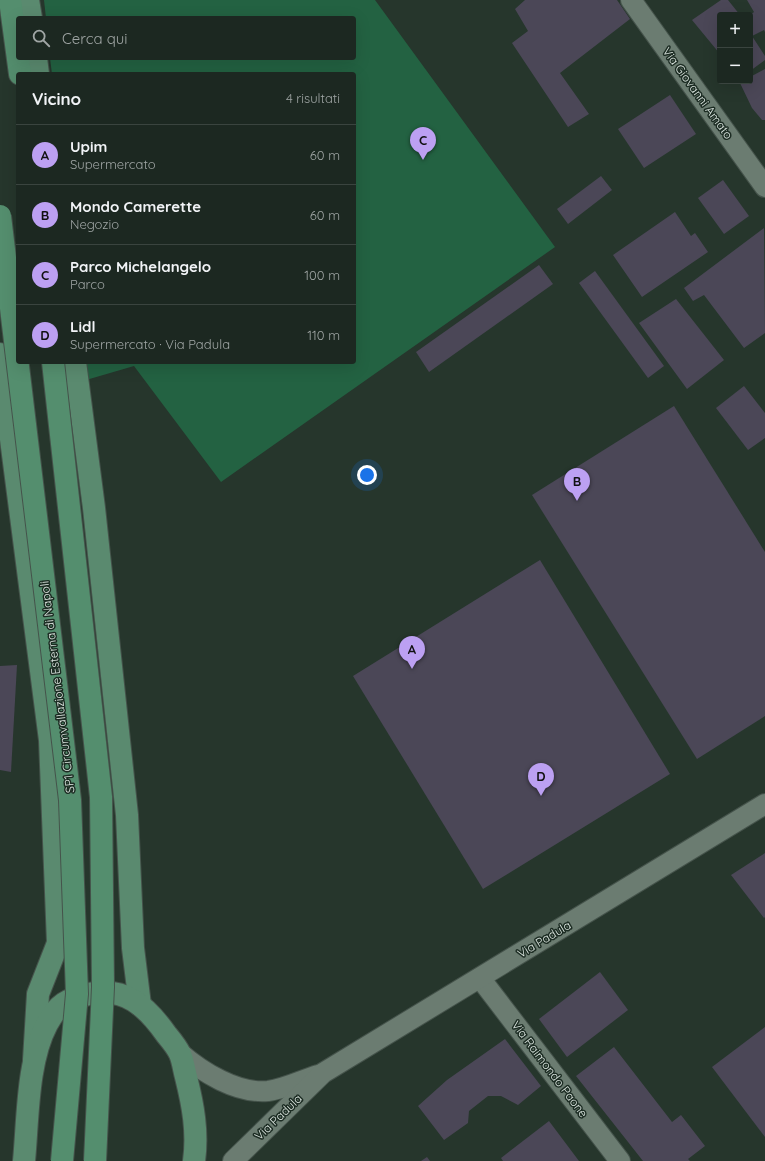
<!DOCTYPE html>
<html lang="it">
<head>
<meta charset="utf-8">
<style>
	:root { --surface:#1c2821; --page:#25302a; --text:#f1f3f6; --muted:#a0a6a5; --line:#3a443f; --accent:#bca0f2 }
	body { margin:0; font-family:Quicksand,sans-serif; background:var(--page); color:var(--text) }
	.controls { position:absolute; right:12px; top:12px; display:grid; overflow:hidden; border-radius:4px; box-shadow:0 4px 16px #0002 }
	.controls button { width:36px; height:36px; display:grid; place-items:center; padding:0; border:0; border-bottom:1px solid var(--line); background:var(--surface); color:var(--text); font:20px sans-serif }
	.you { position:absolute; left:367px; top:475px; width:14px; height:14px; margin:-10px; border:3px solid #fff; border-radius:50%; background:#1a73e8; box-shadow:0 0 0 6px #1a73e833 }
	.badge { display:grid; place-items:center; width:26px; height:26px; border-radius:50%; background:var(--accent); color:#111; font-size:13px; font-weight:700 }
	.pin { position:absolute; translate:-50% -33px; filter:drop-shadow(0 1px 2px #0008) }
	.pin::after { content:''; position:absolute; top:21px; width:14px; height:12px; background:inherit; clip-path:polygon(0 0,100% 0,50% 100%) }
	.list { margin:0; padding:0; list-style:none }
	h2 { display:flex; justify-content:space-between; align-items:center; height:52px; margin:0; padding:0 16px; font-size:17px }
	h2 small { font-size:13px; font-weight:400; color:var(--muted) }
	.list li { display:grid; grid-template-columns:26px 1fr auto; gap:12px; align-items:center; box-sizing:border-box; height:60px; padding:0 16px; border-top:1px solid var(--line) }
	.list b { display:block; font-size:15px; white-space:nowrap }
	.list p { margin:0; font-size:13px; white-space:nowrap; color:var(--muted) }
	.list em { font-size:13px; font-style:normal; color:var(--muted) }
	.icon { flex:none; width:22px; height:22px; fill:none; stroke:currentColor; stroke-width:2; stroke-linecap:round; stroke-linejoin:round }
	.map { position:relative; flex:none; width:765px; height:1161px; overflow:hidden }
	.search { position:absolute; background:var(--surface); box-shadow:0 4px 16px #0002; left:16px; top:16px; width:340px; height:44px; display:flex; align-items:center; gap:10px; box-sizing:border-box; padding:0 14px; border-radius:4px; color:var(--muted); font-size:15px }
	.panel { position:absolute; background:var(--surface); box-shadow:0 4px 16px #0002; left:16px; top:72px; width:340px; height:292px; border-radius:4px }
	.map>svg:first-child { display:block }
	.green { fill:#236242 }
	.building { fill:#4b4757 }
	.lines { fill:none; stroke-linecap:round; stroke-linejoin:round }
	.minor-casing { stroke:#45534b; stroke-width:22 }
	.primary-casing { stroke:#45534b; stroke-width:24 }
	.trunk-casing { stroke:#45534b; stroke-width:24 }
	.minor { stroke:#6b7c71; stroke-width:20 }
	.primary { stroke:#5a8a6f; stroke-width:22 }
	.trunk { stroke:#548e6e; stroke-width:22 }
	.trunk-bridge-casing { stroke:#45534b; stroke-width:24; stroke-linecap:butt }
	.trunk-bridge { stroke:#548e6e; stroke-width:22 }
	.labels { text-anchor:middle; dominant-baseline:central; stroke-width:3; stroke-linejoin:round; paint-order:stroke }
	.street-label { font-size:12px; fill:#e1ebe5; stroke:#1c2c23 }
</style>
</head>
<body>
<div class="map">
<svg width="765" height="1161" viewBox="0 0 765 1161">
	<rect width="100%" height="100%" fill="#26362c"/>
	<!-- green -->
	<polygon class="green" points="44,0 375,0 555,247 221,482 134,366 86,380 84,362 354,362 354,74 52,74 50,58 354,58 354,18 46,18"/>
	<!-- building -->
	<g class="building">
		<polygon points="525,0 617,0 630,19 560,73 589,114 568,127 512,43 528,31 515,9"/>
		<polygon points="721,0 728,0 740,15 720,15 720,54 692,20"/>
		<polygon points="747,0 765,0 765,32 764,30 752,36 765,56 765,60 750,71 750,15 754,12"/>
		<polygon points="765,69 765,120 762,120 752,108 740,83 750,81 750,77"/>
		<polygon points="670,95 696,134 644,168 618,129"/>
		<polygon points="601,176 612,190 568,224 557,209"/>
		<polygon points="723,180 749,216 724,234 698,198"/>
		<polygon points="675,212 691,236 695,233 708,252 642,297 613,255"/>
		<polygon points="764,228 765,333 744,348 704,295 693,301 684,288"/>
		<polygon points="539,265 553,284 429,372 416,352"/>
		<polygon points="595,271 664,366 648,378 579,283"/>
		<polygon points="676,299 724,360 687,389 639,323"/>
		<polygon points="744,386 765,413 765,438 748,450 716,408"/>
		<polygon points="674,406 765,552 765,716 697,759 532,495"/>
		<polygon points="540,560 670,774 483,889 353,676"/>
		<polygon points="17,665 11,772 0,770 0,666"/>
		<polygon points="765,853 765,917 764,918 731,875"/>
		<polygon points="600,972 628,1010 567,1057 539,1019"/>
		<polygon points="765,1027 765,1137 712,1067"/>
		<polygon points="505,1039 541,1086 518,1105 501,1096 488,1096 469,1111 468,1123 444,1140 418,1106 447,1080"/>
		<polygon points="614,1047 672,1122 681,1115 705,1146 688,1159 690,1161 643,1161 576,1076"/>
		<polygon points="549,1121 579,1161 503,1161 501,1158"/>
		<polygon points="427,1157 430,1161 421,1161"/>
	</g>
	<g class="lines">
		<defs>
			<g id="minor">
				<polyline points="631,0 765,187"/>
				<polyline points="480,978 620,1161"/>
				<path d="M180,1053c22,19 57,41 88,38 16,-2 34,-11 50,-16"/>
				<polyline points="233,1161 323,1073 765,804"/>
			</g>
			<g id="primary">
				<polyline points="28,0 31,18"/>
				<polyline points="36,58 38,74"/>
				<polyline points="0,354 50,740 58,943 38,994 34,1060"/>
				<polyline points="75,362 94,508 127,815 133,948 140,1005"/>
				<path d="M24,1161c4,-41 3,-100 23,-137 11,-20 20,-25 42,-30 36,-8 58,13 77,40 5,6 11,13 14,20 3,7 4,16 6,23 7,28 12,55 8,84"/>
			</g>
			<polyline id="trunk" points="10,0 20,74"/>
		</defs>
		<!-- minor casing -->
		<use href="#minor" class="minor-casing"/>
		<!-- primary casing -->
		<use href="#primary" class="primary-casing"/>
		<!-- trunk casing -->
		<use href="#trunk" class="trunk-casing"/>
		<!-- minor -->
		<use href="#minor" class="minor"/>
		<!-- primary -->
		<use href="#primary" class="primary"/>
		<!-- trunk -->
		<use href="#trunk" class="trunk"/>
		<defs>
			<g id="trunk-bridge">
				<polyline points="0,216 70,800 77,994 62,1161"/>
				<polyline points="53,362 101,797 103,987 95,1161"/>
			</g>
		</defs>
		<!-- trunk-bridge casing -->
		<use href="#trunk-bridge" class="trunk-bridge-casing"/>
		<!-- trunk-bridge -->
		<use href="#trunk-bridge" class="trunk-bridge"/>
	</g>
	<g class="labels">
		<!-- street labels -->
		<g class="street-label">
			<text transform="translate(698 93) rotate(54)">Via Giovanni Amato</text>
			<text transform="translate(57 687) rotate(-97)">SP1 Circumvallazione Esterna di Napoli</text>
			<text transform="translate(544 939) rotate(-31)">Via Padula</text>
			<text transform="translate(550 1069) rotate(53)">Via Raimondo Paone</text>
			<text transform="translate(278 1117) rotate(-44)">Via Padula</text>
		</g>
	</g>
</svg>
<div class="controls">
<button>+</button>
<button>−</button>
</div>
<div class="you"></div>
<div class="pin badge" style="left:412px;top:669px">A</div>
<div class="pin badge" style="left:577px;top:501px">B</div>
<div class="pin badge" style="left:423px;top:160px">C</div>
<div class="pin badge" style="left:541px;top:796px">D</div>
<div class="search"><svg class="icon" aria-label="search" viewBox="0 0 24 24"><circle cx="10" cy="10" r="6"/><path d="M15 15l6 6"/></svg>Cerca qui</div>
<section class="panel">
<h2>Vicino<small>4 risultati</small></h2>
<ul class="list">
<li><span class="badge">A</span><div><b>Upim</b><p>Supermercato</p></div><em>60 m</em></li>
<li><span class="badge">B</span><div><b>Mondo Camerette</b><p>Negozio</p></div><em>60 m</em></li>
<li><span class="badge">C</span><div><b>Parco Michelangelo</b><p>Parco</p></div><em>100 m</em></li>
<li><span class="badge">D</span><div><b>Lidl</b><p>Supermercato · Via Padula</p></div><em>110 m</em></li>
</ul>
</section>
</div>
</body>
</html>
